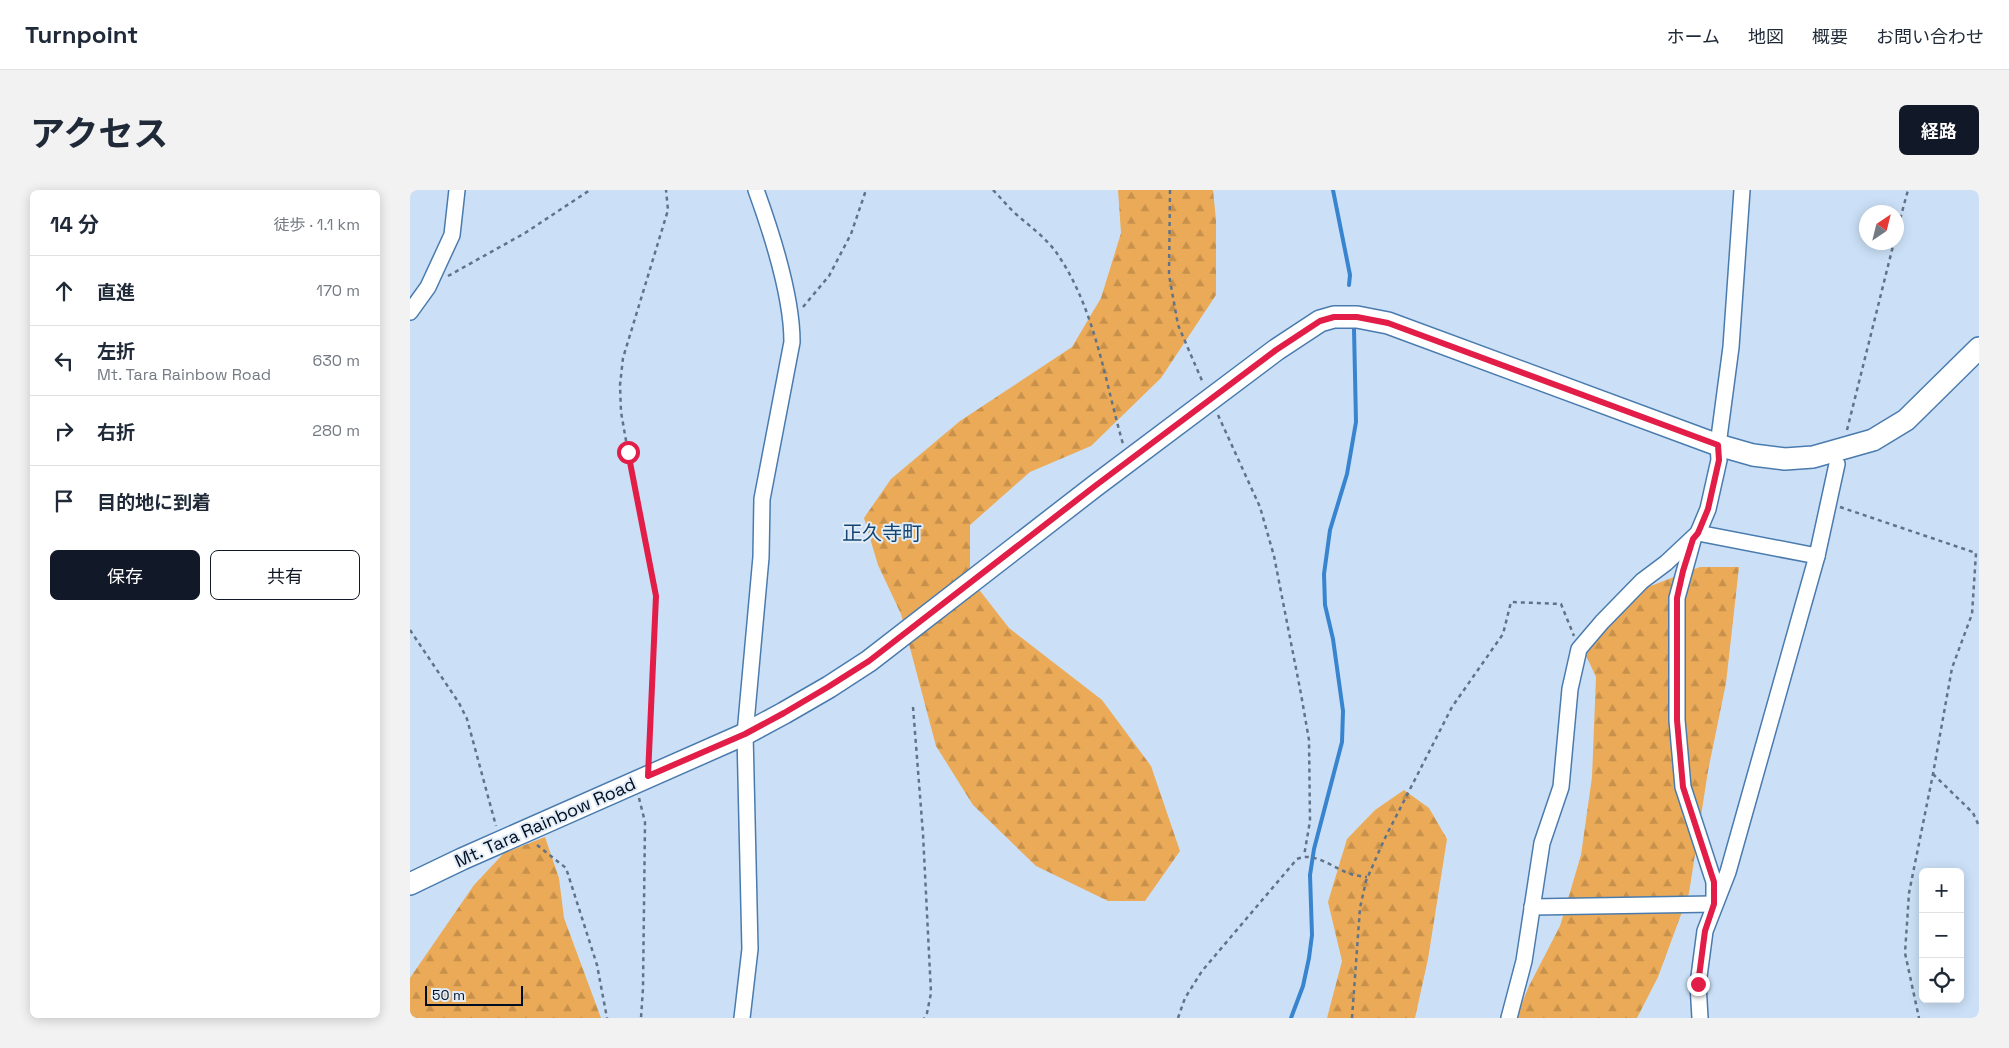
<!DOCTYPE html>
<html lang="ja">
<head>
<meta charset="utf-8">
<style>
	:root { --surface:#fff; --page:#f2f2f3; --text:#1f2937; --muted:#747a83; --line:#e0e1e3; --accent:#111827 }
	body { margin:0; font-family:"Space Grotesk","Noto Sans JP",sans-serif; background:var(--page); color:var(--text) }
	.controls { position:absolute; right:15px; bottom:15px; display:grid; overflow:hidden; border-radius:8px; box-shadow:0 2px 12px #0003 }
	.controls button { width:45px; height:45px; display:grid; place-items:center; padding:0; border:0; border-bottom:1px solid var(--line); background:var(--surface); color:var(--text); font:25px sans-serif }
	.compass { position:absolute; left:1449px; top:15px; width:45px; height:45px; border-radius:50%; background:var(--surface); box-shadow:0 2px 12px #0003; rotate:35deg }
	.scale { position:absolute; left:15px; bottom:12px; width:98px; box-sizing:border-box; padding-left:5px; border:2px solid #000e21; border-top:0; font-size:14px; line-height:18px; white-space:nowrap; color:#000e21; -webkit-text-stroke:4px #e1ecf7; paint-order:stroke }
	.stop { position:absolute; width:15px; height:15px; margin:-11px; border:4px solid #e11d48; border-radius:50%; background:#fff }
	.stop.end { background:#e11d48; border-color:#fff; box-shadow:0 1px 5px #0008 }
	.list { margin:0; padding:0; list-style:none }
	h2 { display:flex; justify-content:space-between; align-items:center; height:65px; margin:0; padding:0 20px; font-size:21px }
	h2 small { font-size:16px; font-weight:400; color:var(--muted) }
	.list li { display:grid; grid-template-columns:32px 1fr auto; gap:15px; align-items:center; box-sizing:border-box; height:70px; padding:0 20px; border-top:1px solid var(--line) }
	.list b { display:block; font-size:19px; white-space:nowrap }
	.list p { margin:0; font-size:16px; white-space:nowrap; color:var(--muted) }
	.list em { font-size:16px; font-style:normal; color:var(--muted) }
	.actions { display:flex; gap:10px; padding:15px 20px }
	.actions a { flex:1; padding:11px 0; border:1px solid var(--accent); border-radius:8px; text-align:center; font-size:18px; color:var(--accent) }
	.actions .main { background:var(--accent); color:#fff }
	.icon { flex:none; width:28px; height:28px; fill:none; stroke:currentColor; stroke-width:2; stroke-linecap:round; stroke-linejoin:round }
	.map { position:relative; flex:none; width:1569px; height:828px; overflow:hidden; border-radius:8px }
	header { display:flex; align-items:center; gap:30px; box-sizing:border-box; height:70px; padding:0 25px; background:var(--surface); border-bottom:1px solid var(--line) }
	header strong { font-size:24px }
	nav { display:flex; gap:28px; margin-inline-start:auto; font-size:18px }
	.intro { display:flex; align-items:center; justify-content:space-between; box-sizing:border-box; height:120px; padding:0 30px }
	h1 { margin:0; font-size:35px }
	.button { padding:12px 22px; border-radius:8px; background:var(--accent); color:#fff; font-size:18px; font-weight:700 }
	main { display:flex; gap:30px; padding:0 30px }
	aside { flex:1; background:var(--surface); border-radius:8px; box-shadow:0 2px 12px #0003 }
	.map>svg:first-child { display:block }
	.forest { fill:url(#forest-firs) }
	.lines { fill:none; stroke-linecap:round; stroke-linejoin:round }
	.stream { stroke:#3884cf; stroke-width:4 }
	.street-casing { stroke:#4a7bae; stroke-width:18 }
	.secondary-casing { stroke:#4a7bae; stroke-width:24 }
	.path { stroke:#617388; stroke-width:2.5; stroke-dasharray:4 4; stroke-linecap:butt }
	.street { stroke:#fff; stroke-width:15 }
	.secondary { stroke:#fff; stroke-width:21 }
	.route { stroke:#e11d48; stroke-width:6 }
	.labels { text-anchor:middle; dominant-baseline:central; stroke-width:4; stroke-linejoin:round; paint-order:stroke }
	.street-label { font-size:18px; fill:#000e21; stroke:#e1ecf7 }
	.quarter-label { font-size:20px; fill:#124574; stroke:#e1ecf7 }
</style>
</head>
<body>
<header>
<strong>Turnpoint</strong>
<nav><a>ホーム</a><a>地図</a><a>概要</a><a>お問い合わせ</a></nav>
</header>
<div class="intro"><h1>アクセス</h1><a class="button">経路</a></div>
<main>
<aside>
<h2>14 分<small>徒歩 · 1.1 km</small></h2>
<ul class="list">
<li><svg class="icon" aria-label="ahead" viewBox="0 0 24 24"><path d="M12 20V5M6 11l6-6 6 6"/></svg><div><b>直進</b></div><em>170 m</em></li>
<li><svg class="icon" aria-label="left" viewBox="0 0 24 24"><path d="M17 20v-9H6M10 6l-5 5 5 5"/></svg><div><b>左折</b><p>Mt. Tara Rainbow Road</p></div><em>630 m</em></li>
<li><svg class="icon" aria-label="right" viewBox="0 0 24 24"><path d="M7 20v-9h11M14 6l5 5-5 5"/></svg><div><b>右折</b></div><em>280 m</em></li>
<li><svg class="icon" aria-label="arrive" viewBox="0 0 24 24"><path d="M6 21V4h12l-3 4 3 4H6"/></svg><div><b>目的地に到着</b></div></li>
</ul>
<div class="actions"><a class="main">保存</a><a>共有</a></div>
</aside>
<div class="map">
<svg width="1569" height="828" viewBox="0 0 1569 828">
	<defs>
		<pattern id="forest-firs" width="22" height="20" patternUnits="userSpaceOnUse" patternTransform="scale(1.25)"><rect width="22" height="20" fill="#ebaa57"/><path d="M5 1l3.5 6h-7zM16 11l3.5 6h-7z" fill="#c8914b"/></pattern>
	</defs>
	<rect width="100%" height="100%" fill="#cbe0f7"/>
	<!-- forest -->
	<g class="forest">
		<polygon points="708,0 803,0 806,30 806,105 751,188 681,256 620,282 560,335 560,388 599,438 692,510 741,576 770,661 735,711 698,711 626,676 563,615 526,556 491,424 468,375 454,328 481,289 550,231 662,157 691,108 711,43"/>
		<polygon points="1290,377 1329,377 1316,493 1298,581 1279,703 1248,787 1227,828 1106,828 1119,796 1150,736 1171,665 1182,587 1186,487 1168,448 1187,431 1238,397"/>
		<polygon points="994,600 1019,618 1037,649 1018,769 1005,828 917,828 932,771 918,712 937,649 965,620"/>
		<polygon points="135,647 149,688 154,728 191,828 0,828 0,788 64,695 94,663"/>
	</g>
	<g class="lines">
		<!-- stream -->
		<g class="stream">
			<polyline points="923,0 940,85 939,95"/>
			<polyline points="881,828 893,796 899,768 902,745 900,685 904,659 932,552 933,521 923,449 915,415 914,384 920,340 937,284 946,232 944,139"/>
		</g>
		<defs>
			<g id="street">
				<polyline points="0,122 18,97 42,45 47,0"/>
				<polyline points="1288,343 1407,366"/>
				<polyline points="1283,350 1267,408 1267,530 1273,597 1304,692 1304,710"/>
				<polyline points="1122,717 1304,714"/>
				<path d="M332,828l8,-69 -5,-215 16,-177 1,-58 30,-157c0,-46 -20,-108 -36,-152"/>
				<polyline points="1099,828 1114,771 1132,653 1151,597 1160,499 1169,459 1192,432 1232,391 1256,373 1288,343 1298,319 1309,270 1308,255 1321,157 1332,0"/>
				<polyline points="1290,828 1288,794 1295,741 1318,682 1407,366 1427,274"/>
			</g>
			<polyline id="secondary" points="0,694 52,669 335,544 374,523 419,497 459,471 685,296 866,160 910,131 924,127 947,127 978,133 1308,255 1343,265 1375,269 1403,267 1463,250 1496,230 1569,158"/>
		</defs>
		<!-- street casing -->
		<use href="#street" class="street-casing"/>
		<!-- secondary casing -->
		<use href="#secondary" class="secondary-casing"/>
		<!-- path -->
		<g class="path">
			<path d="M583,0c8,8 15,17 24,25 15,13 32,25 43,43 36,55 45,124 63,186"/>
			<polyline points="760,0 759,85 768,135 793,193"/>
			<polyline points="1486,44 1498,0"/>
			<polyline points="38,86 115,43 180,0"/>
			<polyline points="393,117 419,86 441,44 456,0"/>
			<polyline points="808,225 850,317 864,366 891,504 899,550 900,631 894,666"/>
			<polyline points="1437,240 1484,52"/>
			<polyline points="1430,317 1566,363 1562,424 1542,478 1523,584 1499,703 1495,763 1509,828"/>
			<polyline points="0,440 49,513 57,529 86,636"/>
			<polyline points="503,517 513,644 521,803 517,823 514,828"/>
			<polyline points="239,568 247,406 218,262 211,222 210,195 213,168 258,20 256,0"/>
			<polyline points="1523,584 1563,623 1569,636"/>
			<polyline points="229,608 235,632 233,798 231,828"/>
			<polyline points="127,655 156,678 187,775 197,828"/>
			<path d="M768,828l7,-20 17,-27 95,-112c18,-8 37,10 54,15 5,2 11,2 16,3"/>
			<polyline points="942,828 950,718 956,691 974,650 1042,517 1093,444 1101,412 1151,414 1164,446"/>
		</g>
		<!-- street -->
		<use href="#street" class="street"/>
		<!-- secondary -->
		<use href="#secondary" class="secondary"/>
	</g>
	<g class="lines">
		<!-- route -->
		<polyline class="route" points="218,262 246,406 238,586 335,544 374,523 418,497 459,471 685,296 866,160 910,131 924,127 947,127 978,133 1308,255 1309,270 1298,319 1288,343 1283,349 1273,381 1267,408 1267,530 1273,597 1304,692 1304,714 1295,741 1288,794"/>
	</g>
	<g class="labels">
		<!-- street labels -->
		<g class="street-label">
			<text transform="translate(135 632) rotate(-24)">Mt. Tara Rainbow Road</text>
		</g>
		<!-- quarter labels -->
		<g class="quarter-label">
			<text x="472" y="343">正久寺町</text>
		</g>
	</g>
</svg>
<div class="controls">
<button>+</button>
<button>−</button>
<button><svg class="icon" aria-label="locate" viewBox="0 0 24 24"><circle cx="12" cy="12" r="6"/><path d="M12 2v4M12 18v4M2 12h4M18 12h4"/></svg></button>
</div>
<svg class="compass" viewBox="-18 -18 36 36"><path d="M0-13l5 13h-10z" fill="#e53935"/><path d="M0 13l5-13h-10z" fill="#747a83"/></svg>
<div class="scale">50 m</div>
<div class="stop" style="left:218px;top:262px"></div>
<div class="stop end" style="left:1288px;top:794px"></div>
</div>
</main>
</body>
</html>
